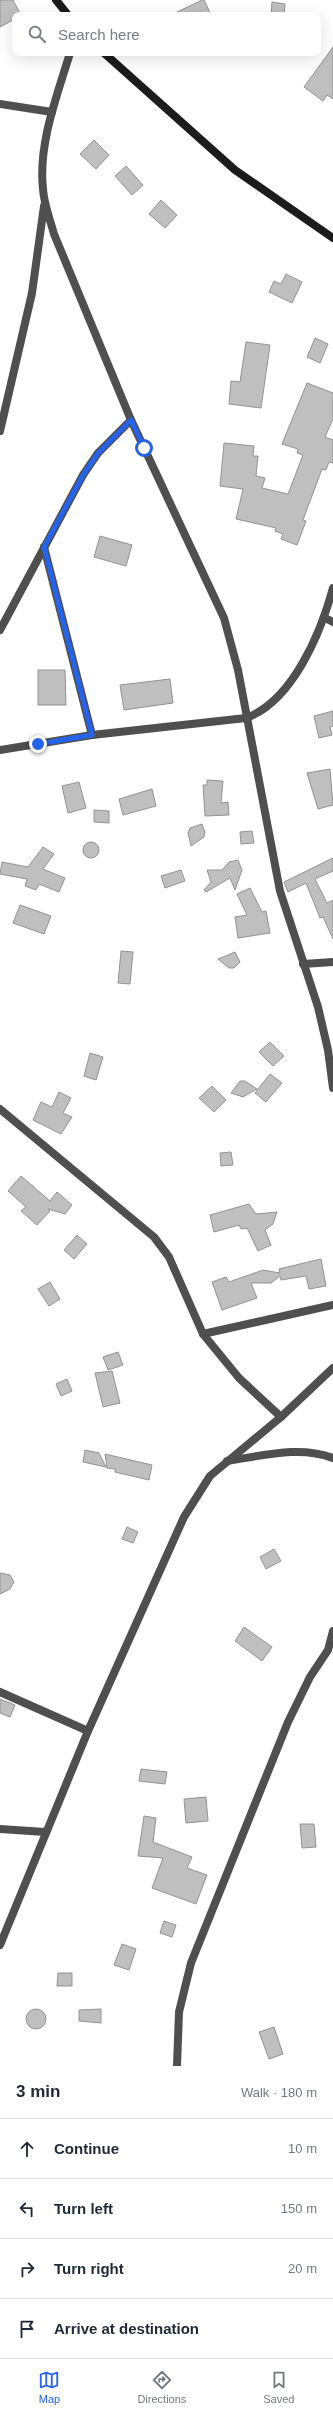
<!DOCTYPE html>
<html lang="en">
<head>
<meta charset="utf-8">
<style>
	:root { --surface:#fff; --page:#f2f2f3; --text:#1f2937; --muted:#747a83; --line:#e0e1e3; --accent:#2563eb }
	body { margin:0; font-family:Arial,sans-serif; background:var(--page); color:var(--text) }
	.stop { position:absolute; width:12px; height:12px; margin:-9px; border:3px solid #2563eb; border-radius:50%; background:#fff }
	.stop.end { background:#2563eb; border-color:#fff; box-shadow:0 1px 4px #0008 }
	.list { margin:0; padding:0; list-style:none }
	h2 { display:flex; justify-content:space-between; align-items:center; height:52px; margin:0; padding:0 16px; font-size:17px }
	h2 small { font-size:13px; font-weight:400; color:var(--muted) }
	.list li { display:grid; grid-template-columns:26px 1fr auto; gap:12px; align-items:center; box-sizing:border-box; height:60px; padding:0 16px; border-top:1px solid var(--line) }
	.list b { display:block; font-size:15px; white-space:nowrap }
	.list em { font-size:13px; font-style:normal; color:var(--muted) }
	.icon { flex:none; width:22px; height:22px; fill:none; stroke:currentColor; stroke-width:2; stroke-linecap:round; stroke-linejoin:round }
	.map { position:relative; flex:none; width:333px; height:2066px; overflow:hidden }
	.search { position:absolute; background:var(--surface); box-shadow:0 4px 16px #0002; left:12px; right:12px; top:12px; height:44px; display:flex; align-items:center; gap:10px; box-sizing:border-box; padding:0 14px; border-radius:8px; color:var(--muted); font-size:15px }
	.sheet { height:292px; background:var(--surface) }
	nav { display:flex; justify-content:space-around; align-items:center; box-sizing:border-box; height:56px; border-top:1px solid var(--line); background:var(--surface); font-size:11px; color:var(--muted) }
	nav a { display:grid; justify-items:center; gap:2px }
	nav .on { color:var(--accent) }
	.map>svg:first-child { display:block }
	.building { fill:#bfbfbf; stroke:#939393 }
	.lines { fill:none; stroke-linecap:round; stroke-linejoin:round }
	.street { stroke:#4f4f4f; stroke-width:8 }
	.secondary { stroke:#1c1c1c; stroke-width:8 }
	.route { stroke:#2563eb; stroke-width:5 }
</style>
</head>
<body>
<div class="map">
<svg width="333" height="2066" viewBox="0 0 333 2066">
	<rect width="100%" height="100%" fill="#fff"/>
	<!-- building -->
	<g class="building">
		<polygon points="0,0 13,0 21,15 15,15 15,19 0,27"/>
		<polygon points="202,0 204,0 211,15 171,15"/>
		<polygon points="272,2 285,4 284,15 271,15"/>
		<polygon points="333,47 333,99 327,95 323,101 304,87"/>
		<polygon points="94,140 109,155 96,169 80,154"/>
		<polygon points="126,166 143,185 132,195 115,176"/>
		<polygon points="161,200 177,215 165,228 149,214"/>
		<polygon points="286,274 302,282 292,303 269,292 274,281 281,284"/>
		<polygon points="315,338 328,344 320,363 307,357"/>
		<polygon points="246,342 270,345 261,408 229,404 231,381 240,382"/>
		<polygon points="307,383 333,393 333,419 325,437 333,440 333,463 329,462 326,470 322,469 303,520 306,521 297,545 281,539 283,534 275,531 276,528 236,519 243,489 220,486 224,443 254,446 253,456 258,456 256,476 265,478 262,488 288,494 303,455 297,453 298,449 282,444"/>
		<polygon points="100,536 132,545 126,566 94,557"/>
		<polygon points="38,670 65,670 66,705 38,705"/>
		<polygon points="170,679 173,703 124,710 120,685"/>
		<polygon points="333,711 333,726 330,727 332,735 319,738 314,716"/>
		<polygon points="330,769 333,805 318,809 307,773"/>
		<polygon points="207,780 223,781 221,803 228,802 229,815 205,816 203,785 207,785"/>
		<polygon points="79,782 86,808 68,813 62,786"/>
		<polygon points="152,789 156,806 123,815 119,799"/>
		<polygon points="94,810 109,811 109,823 94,822"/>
		<polygon points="202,824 205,832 204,837 191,846 188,833 190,828"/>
		<polygon points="252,831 254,843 241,844 240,832"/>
		<circle cx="91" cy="850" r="8"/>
		<polygon points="43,847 54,854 43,869 65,878 59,892 39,884 36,890 25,886 27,879 0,874 2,862 28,867"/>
		<polygon points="333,858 333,871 315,879 327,903 333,900 333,939 323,917 320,918 306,883 288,892 284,882"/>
		<polygon points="238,860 242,870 235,890 230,878 206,892 204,890 211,882 207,870 222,870 229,862"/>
		<polygon points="181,870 185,881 165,888 161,876"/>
		<polygon points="250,888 262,912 266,911 270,933 238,938 235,917 247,915 237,894"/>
		<polygon points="20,905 51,916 44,934 13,923"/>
		<polygon points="121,951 133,952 130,984 118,983"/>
		<polygon points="235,952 240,962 234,968 229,968 218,959"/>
		<polygon points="270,1042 284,1056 273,1066 259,1052"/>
		<polygon points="90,1053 103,1057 96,1080 84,1076"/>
		<polygon points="270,1074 282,1083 266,1102 255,1093"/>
		<polygon points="240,1081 245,1081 257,1089 243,1097 231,1093"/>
		<polygon points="212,1086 226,1100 214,1112 199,1098"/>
		<polygon points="59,1092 71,1098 63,1113 72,1117 61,1134 33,1120 41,1102 52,1107"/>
		<polygon points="231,1152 233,1165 221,1166 220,1153"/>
		<polygon points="21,1176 50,1201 57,1192 72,1205 65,1214 48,1209 50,1211 37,1225 21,1211 26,1207 8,1191"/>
		<polygon points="249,1204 256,1214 277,1212 273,1224 265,1230 271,1245 258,1251 247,1228 241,1229 239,1225 214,1232 210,1215"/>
		<polygon points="77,1235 87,1244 74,1259 64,1250"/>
		<polygon points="321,1259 326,1286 309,1289 306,1276 281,1280 280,1276 271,1283 251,1283 257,1298 222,1310 212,1282 226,1277 229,1282 263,1270 280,1273 279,1269"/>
		<polygon points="50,1282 60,1299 49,1306 38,1289"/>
		<polygon points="118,1352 123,1365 108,1370 103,1357"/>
		<polygon points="112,1371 120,1403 103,1407 95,1373"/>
		<polygon points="67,1379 72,1391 61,1396 56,1384"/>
		<polygon points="85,1450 99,1453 106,1467 83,1462"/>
		<polygon points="105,1454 152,1465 149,1480 115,1472 115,1469 107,1468"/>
		<polygon points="127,1527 138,1532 133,1543 122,1539"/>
		<polygon points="274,1549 281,1561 266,1569 260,1557"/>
		<polygon points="0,1573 10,1575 14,1582 10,1589 0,1594"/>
		<polygon points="244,1627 272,1647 262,1661 235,1641"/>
		<polygon points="0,1699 15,1705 10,1717 0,1713"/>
		<polygon points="141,1769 167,1772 165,1784 139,1781"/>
		<polygon points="206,1797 208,1821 186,1823 184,1799"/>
		<polygon points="144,1816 156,1818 153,1842 192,1857 187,1868 207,1875 196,1904 152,1888 163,1858 138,1856"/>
		<polygon points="300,1824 314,1824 316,1847 302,1848"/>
		<polygon points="164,1921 176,1925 172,1937 160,1933"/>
		<polygon points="122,1944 136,1949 129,1970 114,1965"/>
		<polygon points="58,1973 72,1973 72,1986 57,1986"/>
		<polygon points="101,2009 101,2023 79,2021 79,2010"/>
		<circle cx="36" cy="2019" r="10"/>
		<polygon points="274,2027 283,2054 269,2059 259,2032"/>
	</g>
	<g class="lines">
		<!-- street -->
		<g class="street">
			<path d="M70,53c-13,43 -32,91 -27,136 1,16 7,30 11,45l77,186 93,198 14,52 42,221 38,116 10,43 5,38"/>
			<polyline points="0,104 52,112"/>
			<polyline points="0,431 32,293 44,206"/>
			<polyline points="44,547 92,735"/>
			<polyline points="325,618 333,622"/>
			<polyline points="0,630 83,475 98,453 131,420"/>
			<path d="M0,750l92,-15 154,-17c47,-17 75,-86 87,-130"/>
			<polyline points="303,964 333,962"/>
			<polyline points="0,1109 154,1237 169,1257 203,1334 239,1378 281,1417"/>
			<polyline points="203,1334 333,1305"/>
			<path d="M227,1461c35,-5 72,-16 106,-3"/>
			<polyline points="0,1692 88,1731"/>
			<polyline points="0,1829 45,1832"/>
			<polyline points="0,1945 88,1731 184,1517 210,1476 281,1417 333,1368"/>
			<polyline points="177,2066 179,2012 191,1963 288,1722 310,1677 328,1650 333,1631"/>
		</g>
		<!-- secondary -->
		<g class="secondary">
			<polyline points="56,0 68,15"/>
			<polyline points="104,53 235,170 333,238"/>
		</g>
	</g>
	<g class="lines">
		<!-- route -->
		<polyline class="route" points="38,744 92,735 44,547 83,475 98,453 131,420 144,448"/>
	</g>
</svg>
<div class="stop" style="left:144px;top:448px"></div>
<div class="stop end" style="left:38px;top:744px"></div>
<div class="search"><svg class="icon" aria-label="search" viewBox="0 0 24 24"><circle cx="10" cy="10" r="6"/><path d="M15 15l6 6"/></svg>Search here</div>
</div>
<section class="sheet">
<h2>3 min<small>Walk · 180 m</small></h2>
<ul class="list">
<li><svg class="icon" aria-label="ahead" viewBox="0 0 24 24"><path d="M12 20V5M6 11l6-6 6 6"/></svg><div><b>Continue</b></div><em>10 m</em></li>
<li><svg class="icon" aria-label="left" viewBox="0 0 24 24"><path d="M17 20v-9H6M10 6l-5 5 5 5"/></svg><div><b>Turn left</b></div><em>150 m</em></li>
<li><svg class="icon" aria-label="right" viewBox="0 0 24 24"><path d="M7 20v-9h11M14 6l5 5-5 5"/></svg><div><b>Turn right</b></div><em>20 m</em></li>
<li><svg class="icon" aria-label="arrive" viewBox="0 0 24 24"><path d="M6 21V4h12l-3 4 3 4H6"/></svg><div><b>Arrive at destination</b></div></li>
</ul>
</section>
<nav>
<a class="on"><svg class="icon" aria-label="map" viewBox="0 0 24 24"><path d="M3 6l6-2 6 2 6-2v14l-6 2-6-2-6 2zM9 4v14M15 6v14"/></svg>Map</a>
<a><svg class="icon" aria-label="directions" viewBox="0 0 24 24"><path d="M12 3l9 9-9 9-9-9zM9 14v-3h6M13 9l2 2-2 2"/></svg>Directions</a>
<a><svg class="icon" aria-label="saved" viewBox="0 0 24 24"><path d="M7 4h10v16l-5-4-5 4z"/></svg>Saved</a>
</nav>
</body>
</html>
